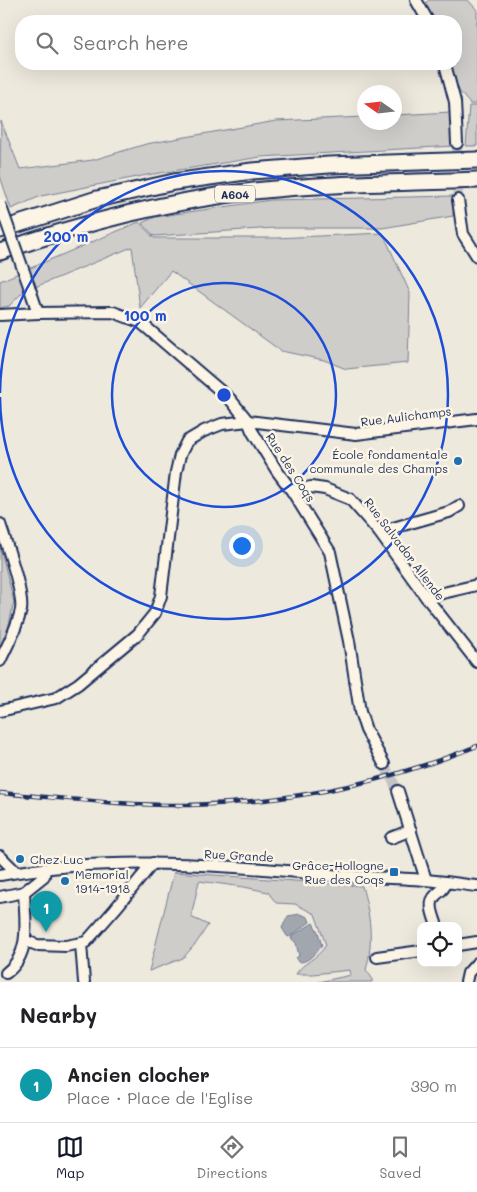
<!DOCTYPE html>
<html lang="en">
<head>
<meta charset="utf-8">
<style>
	:root { --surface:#fff; --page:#f6f6f6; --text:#202124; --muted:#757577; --line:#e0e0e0; --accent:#111827 }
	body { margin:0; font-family:Mali,sans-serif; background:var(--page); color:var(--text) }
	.controls { position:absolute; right:15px; bottom:15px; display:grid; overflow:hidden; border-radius:10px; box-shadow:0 5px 20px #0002 }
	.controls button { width:45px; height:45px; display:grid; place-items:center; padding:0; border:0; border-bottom:1px solid var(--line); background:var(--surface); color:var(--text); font:25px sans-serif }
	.compass { position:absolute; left:357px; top:85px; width:45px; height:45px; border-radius:50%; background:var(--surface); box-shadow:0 5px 20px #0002; rotate:284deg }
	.you { position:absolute; left:241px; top:545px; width:18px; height:18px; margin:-12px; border:4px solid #fff; border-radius:50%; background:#1a73e8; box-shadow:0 0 0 8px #1a73e833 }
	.badge { display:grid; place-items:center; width:32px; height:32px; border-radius:50%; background:var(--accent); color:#fff; font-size:16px; font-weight:700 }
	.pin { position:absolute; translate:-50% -41px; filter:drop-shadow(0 1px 2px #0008) }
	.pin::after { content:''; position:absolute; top:26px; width:18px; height:15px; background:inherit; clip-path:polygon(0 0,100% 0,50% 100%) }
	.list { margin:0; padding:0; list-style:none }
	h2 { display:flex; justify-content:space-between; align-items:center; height:65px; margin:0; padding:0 20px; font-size:21px }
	h2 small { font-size:16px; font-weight:400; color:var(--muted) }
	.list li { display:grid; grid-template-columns:32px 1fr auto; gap:15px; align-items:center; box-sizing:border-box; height:75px; padding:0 20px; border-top:1px solid var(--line) }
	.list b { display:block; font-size:19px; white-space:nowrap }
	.list p { margin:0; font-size:16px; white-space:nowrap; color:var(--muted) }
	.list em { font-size:16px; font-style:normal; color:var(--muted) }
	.icon { flex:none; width:28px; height:28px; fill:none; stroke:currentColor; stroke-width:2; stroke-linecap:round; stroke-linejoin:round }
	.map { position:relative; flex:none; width:477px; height:982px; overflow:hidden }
	.search { position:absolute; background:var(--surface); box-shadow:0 5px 20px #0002; left:15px; right:15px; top:15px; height:55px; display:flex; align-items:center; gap:12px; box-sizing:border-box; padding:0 18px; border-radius:20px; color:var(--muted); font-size:19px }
	.sheet { height:140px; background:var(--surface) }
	nav { display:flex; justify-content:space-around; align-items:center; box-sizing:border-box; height:70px; border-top:1px solid var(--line); background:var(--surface); font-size:14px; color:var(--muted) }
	nav a { display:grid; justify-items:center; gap:2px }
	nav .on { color:var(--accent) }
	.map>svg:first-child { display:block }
	.green { fill:#cfcdca; stroke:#757e94 }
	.water { fill:#a2a7af; stroke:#6c778f }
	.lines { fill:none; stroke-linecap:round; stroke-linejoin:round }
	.minor-tunnel { stroke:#c4c4c4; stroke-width:10; stroke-dasharray:10 5; stroke-linecap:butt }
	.minor-casing { stroke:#1b2f5e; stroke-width:14 }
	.highway-casing { stroke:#1b2f5e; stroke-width:19 }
	.minor { stroke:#fcf5e5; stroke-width:10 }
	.highway { stroke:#fcf5e5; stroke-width:15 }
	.rail-casing { stroke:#1b2f5e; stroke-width:4.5 }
	.rail { stroke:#fcf5e5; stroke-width:2.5; stroke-dasharray:8; stroke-linecap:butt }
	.minor-bridge-casing { stroke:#1b2f5e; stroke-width:14; stroke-linecap:butt }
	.minor-bridge { stroke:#fcf5e5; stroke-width:10 }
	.ring { fill:none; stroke:#1d4ed8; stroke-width:2.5 }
	.poi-dot { fill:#1f6fb2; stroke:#fcf5e5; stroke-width:2 }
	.labels { text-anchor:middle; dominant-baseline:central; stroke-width:5; stroke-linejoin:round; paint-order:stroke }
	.shield { fill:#fcf5e5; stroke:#5e6a86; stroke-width:1 }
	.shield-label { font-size:11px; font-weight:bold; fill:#1b2f5e }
	.street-label { font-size:12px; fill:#1b2f5e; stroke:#fcf5e5 }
	.poi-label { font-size:12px; fill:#1b2f5e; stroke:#fcf5e5; text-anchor:end }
	.centre { fill:#1d4ed8; stroke:#fcf5e5; stroke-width:2.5 }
	.ring-label { font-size:15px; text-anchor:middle; font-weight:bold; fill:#1d4ed8; stroke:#fcf5e5; stroke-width:5; stroke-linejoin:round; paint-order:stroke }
</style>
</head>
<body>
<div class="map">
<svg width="477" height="982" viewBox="0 0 477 982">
	<rect width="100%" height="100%" fill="#eee9dd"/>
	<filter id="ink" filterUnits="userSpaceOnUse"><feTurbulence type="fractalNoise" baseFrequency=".02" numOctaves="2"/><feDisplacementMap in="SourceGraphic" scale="10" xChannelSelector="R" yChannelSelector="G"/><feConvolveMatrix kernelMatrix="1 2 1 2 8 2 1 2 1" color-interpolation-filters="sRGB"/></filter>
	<g filter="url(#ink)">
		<!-- green -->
		<g class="green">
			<polygon points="429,0 468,0 477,10 477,104 470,104 459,91 449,64 456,64 456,21 432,21 423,5"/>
			<polygon points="469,106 477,106 477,146 466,146"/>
			<polygon points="451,112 454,146 261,157 147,175 41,196 11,209 0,176 1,121 20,169 93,160 146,144 276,121 364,117 364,122 394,122 395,115"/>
			<polygon points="454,196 453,216 382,228 275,228 154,236 142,223 155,217 271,200"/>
			<polygon points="139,222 154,238 276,238 383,233 410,293 408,363 346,369 324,360 281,351 171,271 140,308 132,247 23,292 9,306 0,308 0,281"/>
			<polygon points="0,547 14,602 7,633 0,648"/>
			<path d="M174,872l188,14c8,29 12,53 4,84l6,8v4h-53l32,-7 -1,-5 -37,4h-17c8,-13 21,-14 30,-29l-11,-31 -20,-10 -19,-1 -8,-11 -24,-5 -45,-6 -8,36 17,8 -11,17 -14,16 -34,13z"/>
		</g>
		<!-- water -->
		<g class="water">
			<polygon points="300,914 308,917 310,922 289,937 287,936 282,928 288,916"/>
			<path d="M313,923l5,9 4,14c-7,7 -14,17 -24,16l-2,-4 3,-2 -3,-13 -5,-5 1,-2z"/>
		</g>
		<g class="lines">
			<!-- minor-tunnel -->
			<g class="minor-tunnel">
				<polyline points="457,143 458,200"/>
				<polyline points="384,764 398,791"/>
			</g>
			<defs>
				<g id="minor">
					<polyline points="416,0 428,21"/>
					<polyline points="445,64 455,102 457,143"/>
					<polyline points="458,200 463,234 477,256"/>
					<polyline points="29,286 38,313"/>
					<polyline points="0,315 38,313 113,312 140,322 230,399 248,421 252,431 277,471 292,491 330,552 349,641 360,712 366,730 384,764"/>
					<polyline points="292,491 311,487 325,489 350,499 379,532 426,597 477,662"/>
					<path d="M0,524c6,19 24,69 21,86 -4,18 -13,34 -21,51"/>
					<polyline points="379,532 449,512 459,506"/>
					<polyline points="426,597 477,585"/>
					<polyline points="0,711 56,698 78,684 138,634 155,613 161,596 176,472 180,455 187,441 204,431 222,424 248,421 356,434 477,419"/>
					<polyline points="398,791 426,880"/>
					<polyline points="391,838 411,830"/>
					<polyline points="0,856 16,872"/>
					<path d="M0,875c108,-19 221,-11 329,0 32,3 64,2 95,5 18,1 35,4 53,6"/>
					<polyline points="0,897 24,892 44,876 45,869"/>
					<path d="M437,926c-3,-10 -10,-23 -1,-31 5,-5 8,-5 10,-12"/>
					<polyline points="26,941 37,945 66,946 86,942 115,909 153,863"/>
					<polyline points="81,944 84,982"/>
					<polyline points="458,945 477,942"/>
					<polyline points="377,957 421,951"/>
					<path d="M6,973c26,-19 19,-54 18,-81"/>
					<polyline points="466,982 468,973 477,963"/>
				</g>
				<g id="highway">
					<polyline points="0,230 97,199 174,182 252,171 329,165 477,160"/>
					<path d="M0,252c82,-29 167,-51 254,-61 74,-8 149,-8 223,-11"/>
				</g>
			</defs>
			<!-- minor casing -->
			<use href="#minor" class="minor-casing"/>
			<!-- highway casing -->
			<use href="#highway" class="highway-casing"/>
			<!-- minor -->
			<use href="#minor" class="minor"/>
			<!-- highway -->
			<use href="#highway" class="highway"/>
			<defs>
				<path id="rail" d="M0,793c63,5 126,13 189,12 100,-2 196,-22 288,-59"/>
			</defs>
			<!-- rail casing -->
			<use href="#rail" class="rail-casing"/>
			<!-- rail -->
			<use href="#rail" class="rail"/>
			<defs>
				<polyline id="minor-bridge" points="0,204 29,286"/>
			</defs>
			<!-- minor-bridge casing -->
			<use href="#minor-bridge" class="minor-bridge-casing"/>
			<!-- minor-bridge -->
			<use href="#minor-bridge" class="minor-bridge"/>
		</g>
	</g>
	<!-- distance rings -->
	<g class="ring">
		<circle cx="224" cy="395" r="112"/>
		<path d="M0 393A224 224 0 1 1 0 397"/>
	</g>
	<!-- markers -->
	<g class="poi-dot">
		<circle cx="458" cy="461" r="5"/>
		<circle cx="20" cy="859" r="5"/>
		<rect x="389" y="867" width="10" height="10" rx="2.5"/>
		<circle cx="65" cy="881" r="5"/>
	</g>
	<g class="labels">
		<!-- shield labels -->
		<rect class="shield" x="215" y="185.5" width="40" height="17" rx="4"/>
		<g class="shield-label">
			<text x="235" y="194">A604</text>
		</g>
		<!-- street labels -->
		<g class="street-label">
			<text transform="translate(406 416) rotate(-7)">Rue Aulichamps</text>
			<text transform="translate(291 467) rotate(57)">Rue des Coqs</text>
			<text transform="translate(405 549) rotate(53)">Rue Salvador Allende</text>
			<text transform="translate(239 855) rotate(3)">Rue Grande</text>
		</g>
		<!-- poi labels -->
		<g class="poi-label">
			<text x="448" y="454">École fondamentale<tspan x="448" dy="14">communale des Champs</tspan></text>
			<text x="30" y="859" text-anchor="start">Chez Luc</text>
			<text x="384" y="865">Grâce-Hollogne<tspan x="384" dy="14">Rue des Coqs</tspan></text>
			<text x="75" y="874" text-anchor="start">Memorial<tspan x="75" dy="14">1914-1918</tspan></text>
		</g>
	</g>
	<circle cx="224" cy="395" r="8" class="centre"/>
	<g class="ring-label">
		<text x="66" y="242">200 m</text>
		<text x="145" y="321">100 m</text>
	</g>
</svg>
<div class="controls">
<button><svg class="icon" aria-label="locate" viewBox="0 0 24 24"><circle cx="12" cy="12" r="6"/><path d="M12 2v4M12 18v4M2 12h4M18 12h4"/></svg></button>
</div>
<svg class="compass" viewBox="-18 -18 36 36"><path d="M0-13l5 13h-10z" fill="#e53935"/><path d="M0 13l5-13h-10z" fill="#757577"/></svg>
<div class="you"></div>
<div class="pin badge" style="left:46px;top:932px;background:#0f9aa8">1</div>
<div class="search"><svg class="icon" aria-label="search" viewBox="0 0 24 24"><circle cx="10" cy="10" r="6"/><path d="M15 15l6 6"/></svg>Search here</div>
</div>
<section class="sheet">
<h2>Nearby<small></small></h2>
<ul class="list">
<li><span class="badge" style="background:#0f9aa8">1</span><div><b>Ancien clocher</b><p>Place · Place de l'Eglise</p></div><em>390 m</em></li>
</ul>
</section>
<nav>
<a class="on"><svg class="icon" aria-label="map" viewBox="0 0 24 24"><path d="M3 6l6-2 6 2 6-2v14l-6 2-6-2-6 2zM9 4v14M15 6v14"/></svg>Map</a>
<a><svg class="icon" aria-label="directions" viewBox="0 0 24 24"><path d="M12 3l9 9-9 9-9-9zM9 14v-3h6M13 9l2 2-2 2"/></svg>Directions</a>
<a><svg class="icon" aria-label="saved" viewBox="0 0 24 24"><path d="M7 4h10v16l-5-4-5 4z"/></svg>Saved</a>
</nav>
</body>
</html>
